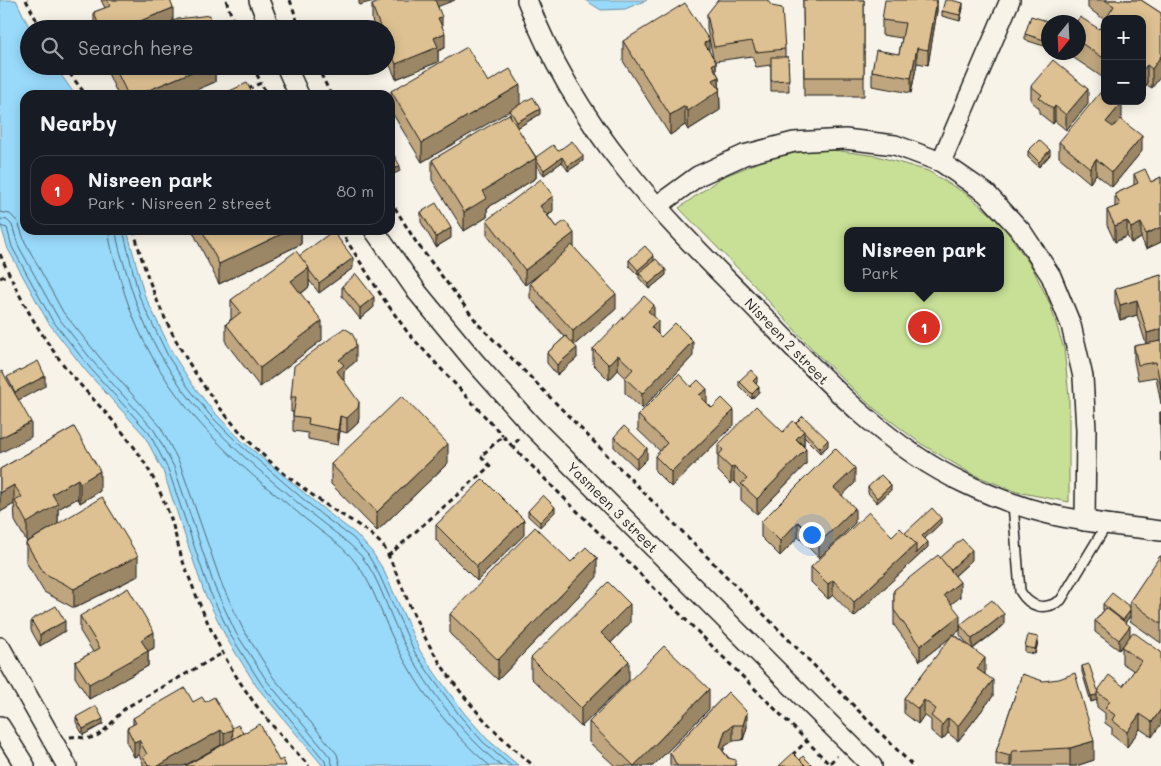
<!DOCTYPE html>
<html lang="en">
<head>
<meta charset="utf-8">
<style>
	:root { --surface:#171b24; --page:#20242c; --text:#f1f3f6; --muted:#9ea1a6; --line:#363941; --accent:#d93025 }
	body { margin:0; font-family:Mali,sans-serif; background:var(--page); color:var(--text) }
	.controls { position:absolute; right:15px; top:15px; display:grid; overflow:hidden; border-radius:10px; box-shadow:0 2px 12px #0003 }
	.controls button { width:45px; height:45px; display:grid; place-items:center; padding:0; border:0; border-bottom:1px solid var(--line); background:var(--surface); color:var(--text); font:25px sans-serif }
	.compass { position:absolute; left:1041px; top:15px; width:45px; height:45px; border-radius:50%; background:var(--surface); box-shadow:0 2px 12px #0003; rotate:198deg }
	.you { position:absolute; left:811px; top:534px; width:18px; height:18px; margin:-12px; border:4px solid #fff; border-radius:50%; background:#1a73e8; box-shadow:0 0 0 8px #1a73e833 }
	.badge { display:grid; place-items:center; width:32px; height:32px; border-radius:50%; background:var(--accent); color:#fff; font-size:16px; font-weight:700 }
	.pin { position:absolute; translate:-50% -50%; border:2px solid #fff; box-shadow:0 1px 5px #0006 }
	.popup { position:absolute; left:844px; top:227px; width:160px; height:65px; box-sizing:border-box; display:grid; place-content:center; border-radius:10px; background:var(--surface); filter:drop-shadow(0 1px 4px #0005); font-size:16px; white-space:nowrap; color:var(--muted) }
	.popup b { font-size:19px; color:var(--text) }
	.popup::after { content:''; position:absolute; left:50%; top:100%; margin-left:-10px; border:10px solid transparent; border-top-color:var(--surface) }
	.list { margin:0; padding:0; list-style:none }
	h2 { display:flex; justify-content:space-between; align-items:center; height:65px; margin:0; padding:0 20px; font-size:21px }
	h2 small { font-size:16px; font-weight:400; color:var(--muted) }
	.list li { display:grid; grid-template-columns:32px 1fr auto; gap:15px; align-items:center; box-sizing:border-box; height:70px; margin:0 10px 10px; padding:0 10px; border:1px solid var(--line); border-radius:15px }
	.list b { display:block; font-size:19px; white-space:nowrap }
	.list p { margin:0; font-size:16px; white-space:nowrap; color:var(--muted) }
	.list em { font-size:16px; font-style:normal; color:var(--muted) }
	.icon { flex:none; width:28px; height:28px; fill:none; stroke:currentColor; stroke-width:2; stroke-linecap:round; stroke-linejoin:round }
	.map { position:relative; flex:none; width:1161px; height:766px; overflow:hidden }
	.search { position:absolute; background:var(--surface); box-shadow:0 2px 12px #0003; left:20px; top:20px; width:375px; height:55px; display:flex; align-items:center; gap:12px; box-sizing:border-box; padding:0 18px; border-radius:28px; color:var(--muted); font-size:19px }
	.panel { position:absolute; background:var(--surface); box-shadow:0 2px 12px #0003; left:20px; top:90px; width:375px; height:145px; border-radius:15px }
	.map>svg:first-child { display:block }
	.green { fill:#c8e096; stroke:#727e59; fill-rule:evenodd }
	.water { fill:#99dafb; stroke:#678ea2 }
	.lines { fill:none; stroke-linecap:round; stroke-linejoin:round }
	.shore { stroke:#4e6875; stroke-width:1 }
	.lane-casing { stroke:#1c1c1c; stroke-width:12 }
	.street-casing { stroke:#1c1c1c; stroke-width:22 }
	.path { stroke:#1c1c1c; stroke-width:3; stroke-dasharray:5 4; stroke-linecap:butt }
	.lane { stroke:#f7f3e8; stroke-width:9 }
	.street { stroke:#f7f3e8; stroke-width:19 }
	.wall { fill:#bfa67e; stroke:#1c1c1c }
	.shaded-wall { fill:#9b8766; stroke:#1c1c1c }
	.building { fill:#dec192; stroke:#1c1c1c }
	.labels { text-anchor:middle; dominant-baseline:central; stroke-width:5; stroke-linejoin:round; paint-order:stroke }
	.street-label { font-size:14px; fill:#1c1c1c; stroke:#f7f3e8 }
</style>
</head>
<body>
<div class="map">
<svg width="1161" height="766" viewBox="0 0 1161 766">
	<rect width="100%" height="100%" fill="#f7f3e8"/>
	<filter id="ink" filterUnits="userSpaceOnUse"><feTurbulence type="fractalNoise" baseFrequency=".02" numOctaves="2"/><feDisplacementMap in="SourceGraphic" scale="10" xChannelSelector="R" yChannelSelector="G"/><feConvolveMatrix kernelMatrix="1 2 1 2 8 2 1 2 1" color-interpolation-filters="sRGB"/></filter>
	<g filter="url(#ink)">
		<!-- green -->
		<path class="green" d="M819,148l58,8 51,15 40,24 34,29 31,45 17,35 14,45 5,48v105l-52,-10 -45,-18 -52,-31 -49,-37 -56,-54 -63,-69 -73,-75 43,-31 48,-19zM848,231h152v57h-152z"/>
		<!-- water -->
		<g class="water">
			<polygon points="0,0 16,0 30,29 29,29 29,66 55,66 75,95 25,95 25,230 127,230 144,294 174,356 192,384 213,411 242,441 327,512 356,534 372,552 383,569 420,651 437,676 464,713 487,739 519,766 323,766 257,687 227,639 204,592 163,471 144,435 86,371 48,322 8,249 0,223"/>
			<polygon points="585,0 647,0 625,9 601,10"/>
		</g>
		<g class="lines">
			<!-- shore -->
			<g class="shore">
				<polyline points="0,212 10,214 18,222 25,242 63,312 101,359 160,426 180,464 222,585 243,629 273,677 337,754 340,766"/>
				<polyline points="0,219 7,220 12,225 18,245 57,316 95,364 154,430 174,467 215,588 236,633 267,681 330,757 333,766"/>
				<polyline points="0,226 7,228 12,247 52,320 90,368 149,433 168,469 209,590 231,636 262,685 325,761 326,766"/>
				<path d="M109,230c0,16 7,33 11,48 25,91 79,153 150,212 16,12 31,26 47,38 14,11 28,20 39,35 16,20 24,47 35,71 22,48 58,98 99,132"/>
				<path d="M116,230c1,15 7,30 11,44 24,88 76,150 145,207 16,13 31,27 47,39 15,12 30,22 43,37 18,22 25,53 38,78 24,50 59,96 101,131"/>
				<polyline points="123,230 139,296 169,358 188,387 209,414 239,444 323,516 353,538 368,555 378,572 415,653 433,679 460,716 483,742 511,766"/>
			</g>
			<defs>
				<path id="lane" d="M1013,504l7,87c10,17 25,20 41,9l46,-76"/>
				<g id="street">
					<polyline points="259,0 270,29"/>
					<path d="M527,0c23,60 58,118 98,168 41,53 90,99 136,146 61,63 122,131 203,169 27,13 56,24 85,31 37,9 75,12 112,17"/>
					<polyline points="286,66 299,95"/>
					<polyline points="941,162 1010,0"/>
					<polyline points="657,206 698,176 744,155 794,142 845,139 895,145 941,162 986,193 1022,232 1051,276 1071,325 1083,377 1086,430 1085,521"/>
					<polyline points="374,230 418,293 474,361 532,426 872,766"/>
					<polyline points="0,647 67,766"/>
					<polyline points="0,726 25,766"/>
				</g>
			</defs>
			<!-- lane casing -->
			<use href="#lane" class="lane-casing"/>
			<!-- street casing -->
			<use href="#street" class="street-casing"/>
			<!-- path -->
			<g class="path">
				<polyline points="26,0 41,29"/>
				<polyline points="226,0 236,29"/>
				<polyline points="290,0 300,29"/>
				<polyline points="64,66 86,95"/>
				<polyline points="253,66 261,83"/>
				<polyline points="317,66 331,95"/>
				<polyline points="248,89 261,83 267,95"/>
				<polyline points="390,200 416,242 479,325 913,766"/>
				<path d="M134,230c22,93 77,185 152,245 11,8 22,17 33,25 22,16 47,26 65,47 16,31 26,64 43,94 27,49 64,90 107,125"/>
				<polyline points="340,230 383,298 408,333 503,436"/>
				<path d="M0,254c19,43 41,84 71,120 26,31 56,58 76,93 10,17 17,34 24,52 5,16 8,34 15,50 16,43 34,85 60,122 18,27 41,51 63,75"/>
				<polyline points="0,278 9,274"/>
				<polyline points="512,446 807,741"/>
				<polyline points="388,556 490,466 481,456 503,436 512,446 519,439"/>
				<path d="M70,737c7,-1 14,2 20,1 15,-2 25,-22 37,-31l96,-54"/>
				<polyline points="792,755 807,741 829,764 837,756"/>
			</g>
			<!-- lane -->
			<use href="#lane" class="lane"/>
			<!-- street -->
			<use href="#street" class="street"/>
		</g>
		<!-- wall -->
		<g class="wall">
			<polygon points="101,0 170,0 173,21 211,29 94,29 94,12 105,8"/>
			<polygon points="803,0 864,0 864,96 804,96"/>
			<polygon points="937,0 937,11 928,65 917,63 911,93 872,86 872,71 899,54 902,38 882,35 882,20"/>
			<polygon points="1088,0 1141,0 1161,13 1152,88 1147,85 1142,19 1105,19 1105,20 1088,8"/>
			<polygon points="372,5 438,6 442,27 445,48 438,51 438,62 396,79 386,56 386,29 375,29 372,20"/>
			<polygon points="963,8 960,21 942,16 942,11"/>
			<polygon points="707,14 785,49 785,57 788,57 789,91 771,91 771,65 756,67 752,56 716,61 716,71 719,77 720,110 688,130 685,125 670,135 623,61 623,41 709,51 713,57 707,29"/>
			<polygon points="1105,20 1105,79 1068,54 1068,52 1078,52 1078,22 1099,29"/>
			<polygon points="1048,22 1048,31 1044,46 1025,40 1025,34"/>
			<polygon points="106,66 215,66 215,82 184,95 118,95 106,69"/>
			<polygon points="488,82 520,105 540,114 517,128 536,157 558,151 583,161 568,171 562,162 544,175 536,165 536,178 487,208 487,217 464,231 432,180 432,160 510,116 510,110 512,109 422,162 391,111 391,91"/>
			<polygon points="1031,86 1088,104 1066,130 1055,121 1053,124 1039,113 1039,108 1031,101"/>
			<polygon points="1122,118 1121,119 1142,151 1112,187 1096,174 1090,183 1059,157 1059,142"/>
			<polygon points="1028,151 1050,155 1039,167 1028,157"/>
			<polygon points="1134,174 1151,182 1161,177 1161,242 1146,249 1141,238 1131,243 1127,236 1115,242 1107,225 1107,210 1115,207 1115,194 1134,185"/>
			<polygon points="553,211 548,216 556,227 574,247 616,309 574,345 577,358 557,375 547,363 547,353 565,337 530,298 530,283 539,274 525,285 487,235 487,220"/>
			<polygon points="421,212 451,238 436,247 421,222"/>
			<polygon points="192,230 301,230 301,244 219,284"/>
			<polygon points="299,256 353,268 319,293 309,280 309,287 301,294 322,340 260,387 226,343 226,324 231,319 231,300"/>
			<polygon points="629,260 654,261 666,275 649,289 639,278 639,274 638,275 629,266"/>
			<polygon points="1161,275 1161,404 1156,377 1138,380 1134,361 1134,346 1146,344 1137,315 1120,320 1115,304 1115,289"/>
			<polygon points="342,286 374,307 360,319 342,296"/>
			<polygon points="654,317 658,334 661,337 693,356 642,409 625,393 625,377 618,370 609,380 593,364 593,349"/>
			<polygon points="356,361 344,371 343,381 359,417 358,423 347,433 340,431 338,445 308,439 308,433 293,431 293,412 291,412 291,397"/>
			<polygon points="739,381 757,382 756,384 759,392 752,399 739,386"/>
			<polygon points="707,403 712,408 734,425 671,487 655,471 655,456 660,451 638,430 638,415"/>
			<polygon points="1160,412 1161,412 1161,461 1160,427"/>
			<polygon points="796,423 828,446 820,453 804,437 804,446 806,464 757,514 741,500 741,488 734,481 731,484 718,471 718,445 783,432"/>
			<polygon points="74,427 100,491 80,503 78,498 58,509 58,523 138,576 74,608 44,592 26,562 26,543 27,542 15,521 14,504 0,512 0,469"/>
			<polygon points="614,437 647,459 637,469 614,447"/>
			<polygon points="448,463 377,531 331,484 331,464"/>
			<polygon points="855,483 842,495 855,523 819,558 798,537 780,556 761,537 761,522"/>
			<polygon points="868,487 891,490 877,503 868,493"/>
			<polygon points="528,511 555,512 540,527 528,516"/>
			<polygon points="941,523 925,538 928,547 854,617 833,595 828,599 811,582 811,567 892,536 905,533"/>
			<polygon points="436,525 524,535 477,581 436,540"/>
			<polygon points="1161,556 1161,643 1130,621 1130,616 1125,623 1130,637 1119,650 1095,632 1095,621 1104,610 1103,610 1103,604 1130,607 1130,601"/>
			<polygon points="940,558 972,560 955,576 960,597 951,604 960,630 954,634 969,646 960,635 960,625 1004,625 973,649 985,673 985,674 993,696 958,741 948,733 942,740 931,731 931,720 924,715 918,724 904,713 904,698 952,636 920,661 894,625 894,590"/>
			<polygon points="571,562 597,577 498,680 450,634 450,614"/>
			<polygon points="80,616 154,648 148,651 148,666 89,699 75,677 75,662 93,652 80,631"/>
			<polygon points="31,620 65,631 40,646 31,630"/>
			<polygon points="630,623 611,643 629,680 581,727 531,678 531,658"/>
			<polygon points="1038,642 1035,654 1025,652 1025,647"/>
			<polygon points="1122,647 1161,652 1152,737 1140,729 1127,747 1112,735 1112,728 1105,723 1105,713 1097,707 1097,700 1091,702 1082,672 1082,666 1098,691 1123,686 1134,671 1122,663"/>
			<polygon points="1022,674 1094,760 1076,766 996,766 996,752"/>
			<polygon points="728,692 747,727 743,740 733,741 725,746 723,751 736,766 670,766 670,752"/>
			<polygon points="193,702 205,702 232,728 243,733 279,761 286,766 221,745 184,766 143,766 143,763 139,755 134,757 127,743 127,728 133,725 133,718"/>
			<polygon points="709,709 653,766 615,766 589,742 589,722"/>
			<polygon points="76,717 103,724 83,735 76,722"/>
		</g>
		<!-- shaded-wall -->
		<g class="shaded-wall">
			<polygon points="359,0 378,0 359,5"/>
			<polygon points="434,0 455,0 434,8"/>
			<polygon points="937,0 937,11 928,65 928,50"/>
			<polygon points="963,3 963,8 960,21 960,15"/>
			<polygon points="173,8 173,23 159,29 120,29"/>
			<polygon points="442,17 442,32 438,18"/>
			<polygon points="1048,26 1048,31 1044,46 1044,40"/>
			<polygon points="445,33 445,48 438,51 438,62 396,79 396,64 434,38"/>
			<polygon points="709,40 709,60 704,43"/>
			<polygon points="917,48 917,63 911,93 911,78"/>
			<polygon points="1161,56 1161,76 1152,88 1152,69"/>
			<polygon points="716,62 716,79 719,77 720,110 688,130 688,111 712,65"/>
			<polygon points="1147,65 1147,85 1142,91 1142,71"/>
			<polygon points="206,66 215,66 215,82 184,95 137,95"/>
			<polygon points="520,85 520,105 422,162 422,143"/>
			<polygon points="1088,89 1088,104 1066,130 1066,115"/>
			<polygon points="1122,103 1122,118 1106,137 1106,122"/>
			<polygon points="685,106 685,125 670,135 670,115"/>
			<polygon points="1055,106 1055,121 1053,124 1053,109"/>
			<polygon points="540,109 540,114 517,128 517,122"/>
			<polygon points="1142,136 1142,151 1112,187 1112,172"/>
			<polygon points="1050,150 1050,155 1039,167 1039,162"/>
			<polygon points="583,156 583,161 568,171 568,166"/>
			<polygon points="562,157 562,162 544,175 544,170"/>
			<polygon points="536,158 536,178 487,208 487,217 464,231 464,212 483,191"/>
			<polygon points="1096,159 1096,174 1090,183 1090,168"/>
			<polygon points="400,166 400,171 390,176 390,171"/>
			<polygon points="553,196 553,211 540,221 540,206"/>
			<polygon points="1127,221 1127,236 1115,242 1115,226"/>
			<polygon points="1141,223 1141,238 1131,243 1131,228"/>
			<polygon points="1161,227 1161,242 1146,249 1146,234"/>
			<polygon points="451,228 451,238 436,247 436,237"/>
			<polygon points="290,230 301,230 301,244 219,284 219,264"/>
			<polygon points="574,233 574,248 525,285 525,270"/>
			<polygon points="654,256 654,261 638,275 638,270"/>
			<polygon points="353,258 353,268 319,293 319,283"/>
			<polygon points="309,268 309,287 291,301 291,281"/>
			<polygon points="666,270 666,275 649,289 649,284"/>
			<polygon points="616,294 616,309 573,346 573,331"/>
			<polygon points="374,297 374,307 360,319 360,308"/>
			<polygon points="1137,300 1137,315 1120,320 1120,305"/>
			<polygon points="654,305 654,320 648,311"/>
			<polygon points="658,320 658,335 651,327"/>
			<polygon points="322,321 322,340 260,387 260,368"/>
			<polygon points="1161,329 1161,344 1147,348 1147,333"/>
			<polygon points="693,341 693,356 642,409 642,394"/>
			<polygon points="356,346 356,361 344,371 344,380 337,386 337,371 339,360"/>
			<polygon points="577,348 577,358 557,375 557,365"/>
			<polygon points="618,355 618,370 609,380 609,365"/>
			<polygon points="45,376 45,386 15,402 15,392"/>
			<polygon points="757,377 757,382 753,387 753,381"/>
			<polygon points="759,387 759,392 752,399 752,394"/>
			<polygon points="707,389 707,404 699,395"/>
			<polygon points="359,402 359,417 358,423 347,433 347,418"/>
			<polygon points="734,410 734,425 671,487 671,472"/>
			<polygon points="340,416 340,431 338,445 338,430"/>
			<polygon points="31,422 31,437 0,453 0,438"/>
			<polygon points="804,431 804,446 796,439"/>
			<polygon points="828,440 828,446 820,453 820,448"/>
			<polygon points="448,444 448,463 377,531 377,512"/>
			<polygon points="647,448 647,459 637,469 637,459"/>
			<polygon points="806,449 806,464 757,514 757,499"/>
			<polygon points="734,466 734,481 731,484 731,468"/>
			<polygon points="855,468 855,483 834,503 834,488"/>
			<polygon points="100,471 100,491 80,503 80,483"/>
			<polygon points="78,479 78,498 58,509 58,524 27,542 27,523 52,494"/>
			<polygon points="14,485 14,504 0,512 0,493"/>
			<polygon points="891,485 891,490 877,503 877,498"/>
			<polygon points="555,507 555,512 540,527 540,522"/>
			<polygon points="855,508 855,523 819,558 819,543"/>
			<polygon points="941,518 941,523 922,541 922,536"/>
			<polygon points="524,520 524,535 477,581 477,566"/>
			<polygon points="798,522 798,537 780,556 780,541"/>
			<polygon points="928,542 928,547 854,617 854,602 916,544"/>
			<polygon points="972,550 972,560 949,581 949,571"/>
			<polygon points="138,556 138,576 74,608 74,589"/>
			<polygon points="597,558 597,577 498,680 498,660"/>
			<polygon points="833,580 833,595 828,599 828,584"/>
			<polygon points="960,582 960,597 944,610 944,595"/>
			<polygon points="630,604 630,623 601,653 601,633"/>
			<polygon points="1130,611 1130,616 1123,625 1123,620"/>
			<polygon points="1004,614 1004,625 972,649 972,639"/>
			<polygon points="960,615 960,630 920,661 920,646"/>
			<polygon points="65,621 65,631 40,646 40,635"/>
			<polygon points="1130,626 1130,637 1119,650 1119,640"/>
			<polygon points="154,632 154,648 148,651 148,666 89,699 89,684 141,640"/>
			<polygon points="1038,637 1038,642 1035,654 1035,649"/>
			<polygon points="985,658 985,673 977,684 977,669"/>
			<polygon points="629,661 629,680 581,727 581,708"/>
			<polygon points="993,680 993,696 958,741 958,726"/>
			<polygon points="709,689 709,709 653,766 634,766"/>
			<polygon points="1097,695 1097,700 1091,702 1091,696"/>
			<polygon points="924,700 924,715 918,724 918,709"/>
			<polygon points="1161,709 1161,724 1152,737 1152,722"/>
			<polygon points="747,712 747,727 743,740 743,725"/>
			<polygon points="1140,714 1140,729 1127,747 1127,732"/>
			<polygon points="948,718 948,733 942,740 942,725"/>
			<polygon points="103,719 103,724 83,735 83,729"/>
			<polygon points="733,725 733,741 725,746 720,762 720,747 725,731"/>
			<polygon points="233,729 243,733 224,749 224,734"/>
			<polygon points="221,730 221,745 184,766 158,766"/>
			<polygon points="139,740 139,755 134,757 134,742"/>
			<polygon points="1094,741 1094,760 1076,766 1070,766 1070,748"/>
			<polygon points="1012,751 1012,766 1010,766 1010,756"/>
		</g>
		<!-- building -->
		<g class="building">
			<polygon points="107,0 170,0 173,8 120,29 100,29 94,12 110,6"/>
			<polygon points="384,0 435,0 442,17 438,18 445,33 434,38 438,47 396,64 386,41 386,29 381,29 372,5"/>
			<polygon points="718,0 767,0 772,6 782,8 785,49 756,52 752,41 714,47 707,14"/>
			<polygon points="803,0 864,0 864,77 804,77"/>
			<polygon points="885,0 937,0 928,50 917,48 911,78 872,71 876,50 899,54 905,23 882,20"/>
			<polygon points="945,0 951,0 963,3 960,15 942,11"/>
			<polygon points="1105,0 1141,0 1161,13 1161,56 1152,69 1147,65 1142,71 1142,19 1106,19 1114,6"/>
			<polygon points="685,3 709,40 704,43 716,62 712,65 719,77 713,80 720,90 688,111 685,106 670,115 623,41"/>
			<polygon points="210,15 211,29 155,29 178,19"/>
			<polygon points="1031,16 1050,22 1048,22 1048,26 1044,40 1025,34"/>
			<polygon points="1080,17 1099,29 1105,20 1105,59 1078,41 1078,22 1076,22"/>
			<polygon points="467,47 488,82 510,69 520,85 422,143 391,91"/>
			<polygon points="771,57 788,57 789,80 771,81"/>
			<polygon points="1053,60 1088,89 1066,115 1055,106 1053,109 1039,98 1042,95 1031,86"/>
			<polygon points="114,66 206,66 137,95 128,95"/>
			<polygon points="247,83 253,95 224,95 223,94"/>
			<polygon points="1104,88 1105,89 1105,101 1120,101 1122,103 1106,122 1113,127 1120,119 1142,136 1112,172 1096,159 1090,168 1059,142"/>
			<polygon points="533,97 540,109 517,122 510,110"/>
			<polygon points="509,114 536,158 483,191 487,198 464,212 432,160"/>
			<polygon points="1039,140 1050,150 1039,162 1028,151"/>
			<polygon points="572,141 583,156 568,166 562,157 544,170 536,159 536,157 553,145 558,151"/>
			<polygon points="390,148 400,166 390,171"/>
			<polygon points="1145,169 1151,182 1161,177 1161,227 1146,234 1141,223 1131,228 1127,221 1115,226 1107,210 1120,205 1115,194 1138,183 1134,174"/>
			<polygon points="541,179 553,196 540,206 556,227 565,221 574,233 525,270 487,220"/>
			<polygon points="436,203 451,228 436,237 421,212"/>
			<polygon points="202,230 290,230 219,264"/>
			<polygon points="333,231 353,258 319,283 309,270 309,268 299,256"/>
			<polygon points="572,245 616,294 573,331 530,283"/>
			<polygon points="645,246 654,256 638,270 629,260"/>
			<polygon points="296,251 309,268 291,281 322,321 260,368 226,324 241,312 231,300"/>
			<polygon points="656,259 666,270 649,284 639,273"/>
			<polygon points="356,274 374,297 360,308 342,286"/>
			<polygon points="1161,275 1161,329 1147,333 1137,300 1120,305 1115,289"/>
			<polygon points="644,296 654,305 648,311 658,320 651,327 661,337 675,323 693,341 642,394 625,378 633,369 618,355 609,365 593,349"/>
			<polygon points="344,328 351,332 355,339 356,346 339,360 344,365 337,371 359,402 358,408 347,418 340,416 338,430 308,424 309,418 293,416 296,397 291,397 294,366"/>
			<polygon points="566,336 577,348 557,365 547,353"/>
			<polygon points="1161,341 1161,389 1156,362 1138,365 1134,346"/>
			<polygon points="38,361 45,376 15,392 7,377"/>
			<polygon points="751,370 757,377 753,381 759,387 752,394 739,381"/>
			<polygon points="2,371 31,422 0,438 0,372"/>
			<polygon points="679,374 691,387 698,380 707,389 699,395 712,408 722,398 734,410 671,472 655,456 667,443 638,415"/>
			<polygon points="402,396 448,444 377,512 331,464"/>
			<polygon points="756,406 783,432 793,421 804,431 796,439 806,449 757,499 741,484 747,479 734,466 731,468 718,456 723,450 718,445"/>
			<polygon points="1160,412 1161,412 1161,446"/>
			<polygon points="803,416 828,440 820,448 796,423"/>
			<polygon points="624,426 647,448 637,459 614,437"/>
			<polygon points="74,427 100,471 80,483 78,479 52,494 58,504 27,523 15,501 22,497 14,485 0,493 0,469"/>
			<polygon points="835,448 855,468 834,488 855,508 819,543 798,522 780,541 761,522"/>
			<polygon points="881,475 891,485 877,498 868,487"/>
			<polygon points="483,479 524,520 477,566 436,525"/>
			<polygon points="543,495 555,507 540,522 528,511"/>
			<polygon points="102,497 138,556 74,589 44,573 26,543"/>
			<polygon points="932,508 941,518 922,536 928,542 916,554 916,544 905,533"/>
			<polygon points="869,512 892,536 900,528 916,544 854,602 833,580 828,584 811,567"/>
			<polygon points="535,527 571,562 586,547 597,558 498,660 450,614"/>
			<polygon points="962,539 972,550 950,570 940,558"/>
			<polygon points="938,555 960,582 944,595 960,615 920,646 894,610 894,590"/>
			<polygon points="1160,556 1161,556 1161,624 1130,601"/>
			<polygon points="608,582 630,604 601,633 629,661 581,708 531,658"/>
			<polygon points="128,588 154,632 141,640 148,651 89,684 75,662 100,648 80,616"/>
			<polygon points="1112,593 1130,607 1130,611 1123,620 1103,604"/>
			<polygon points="992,600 1004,614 972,639 960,625"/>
			<polygon points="56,606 65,621 40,635 31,620"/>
			<polygon points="1106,608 1130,626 1119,640 1095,621"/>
			<polygon points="1133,632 1161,652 1161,709 1152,722 1140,714 1127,732 1112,720 1115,715 1105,708 1110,701 1097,692 1109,675 1123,686 1141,661 1122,647"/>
			<polygon points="953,634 985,658 977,669 993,680 958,726 948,718 942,725 931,716 936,709 924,700 918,709 904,698"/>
			<polygon points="1028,635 1038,637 1035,649 1025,647"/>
			<polygon points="664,646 709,689 634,766 589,722"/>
			<polygon points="1089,664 1098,691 1097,692 1097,695 1091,696 1082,666"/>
			<polygon points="1075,673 1094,741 1070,748 1012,751 1010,756 996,752 1022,674 1043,681 1059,679"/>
			<polygon points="185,688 193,702 202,697 205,702 214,697 233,729 224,734 221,730 158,766 149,766 143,757 147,754 139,740 134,742 127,728 136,723 133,718"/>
			<polygon points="728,692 747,712 743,725 733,725 725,731 720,747 728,758 736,760 735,766 677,766 670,752"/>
			<polygon points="96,706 103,719 83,729 76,717"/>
			<polygon points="260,724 279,761 283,759 286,766 185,766"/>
			<polygon points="238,725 243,733 233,739 232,728"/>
			<polygon points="793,753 806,766 779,766"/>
			<polygon points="803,756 813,766 806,766 800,760"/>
		</g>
	</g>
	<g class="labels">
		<!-- street labels -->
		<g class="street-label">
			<text transform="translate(787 341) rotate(46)">Nisreen 2 street</text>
			<text transform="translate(613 507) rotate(45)">Yasmeen 3 street</text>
		</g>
	</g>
</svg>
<div class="controls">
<button>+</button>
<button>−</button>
</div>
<svg class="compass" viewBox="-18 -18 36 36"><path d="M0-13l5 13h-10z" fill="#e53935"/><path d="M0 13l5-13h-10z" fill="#9ea1a6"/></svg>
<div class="you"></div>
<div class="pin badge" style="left:924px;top:327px">1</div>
<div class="popup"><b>Nisreen park</b>Park</div>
<div class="search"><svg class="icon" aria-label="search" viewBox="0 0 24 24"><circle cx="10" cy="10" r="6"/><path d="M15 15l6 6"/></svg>Search here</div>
<section class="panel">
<h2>Nearby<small></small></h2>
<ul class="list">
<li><span class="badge">1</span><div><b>Nisreen park</b><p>Park · Nisreen 2 street</p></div><em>80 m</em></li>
</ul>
</section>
</div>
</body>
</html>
